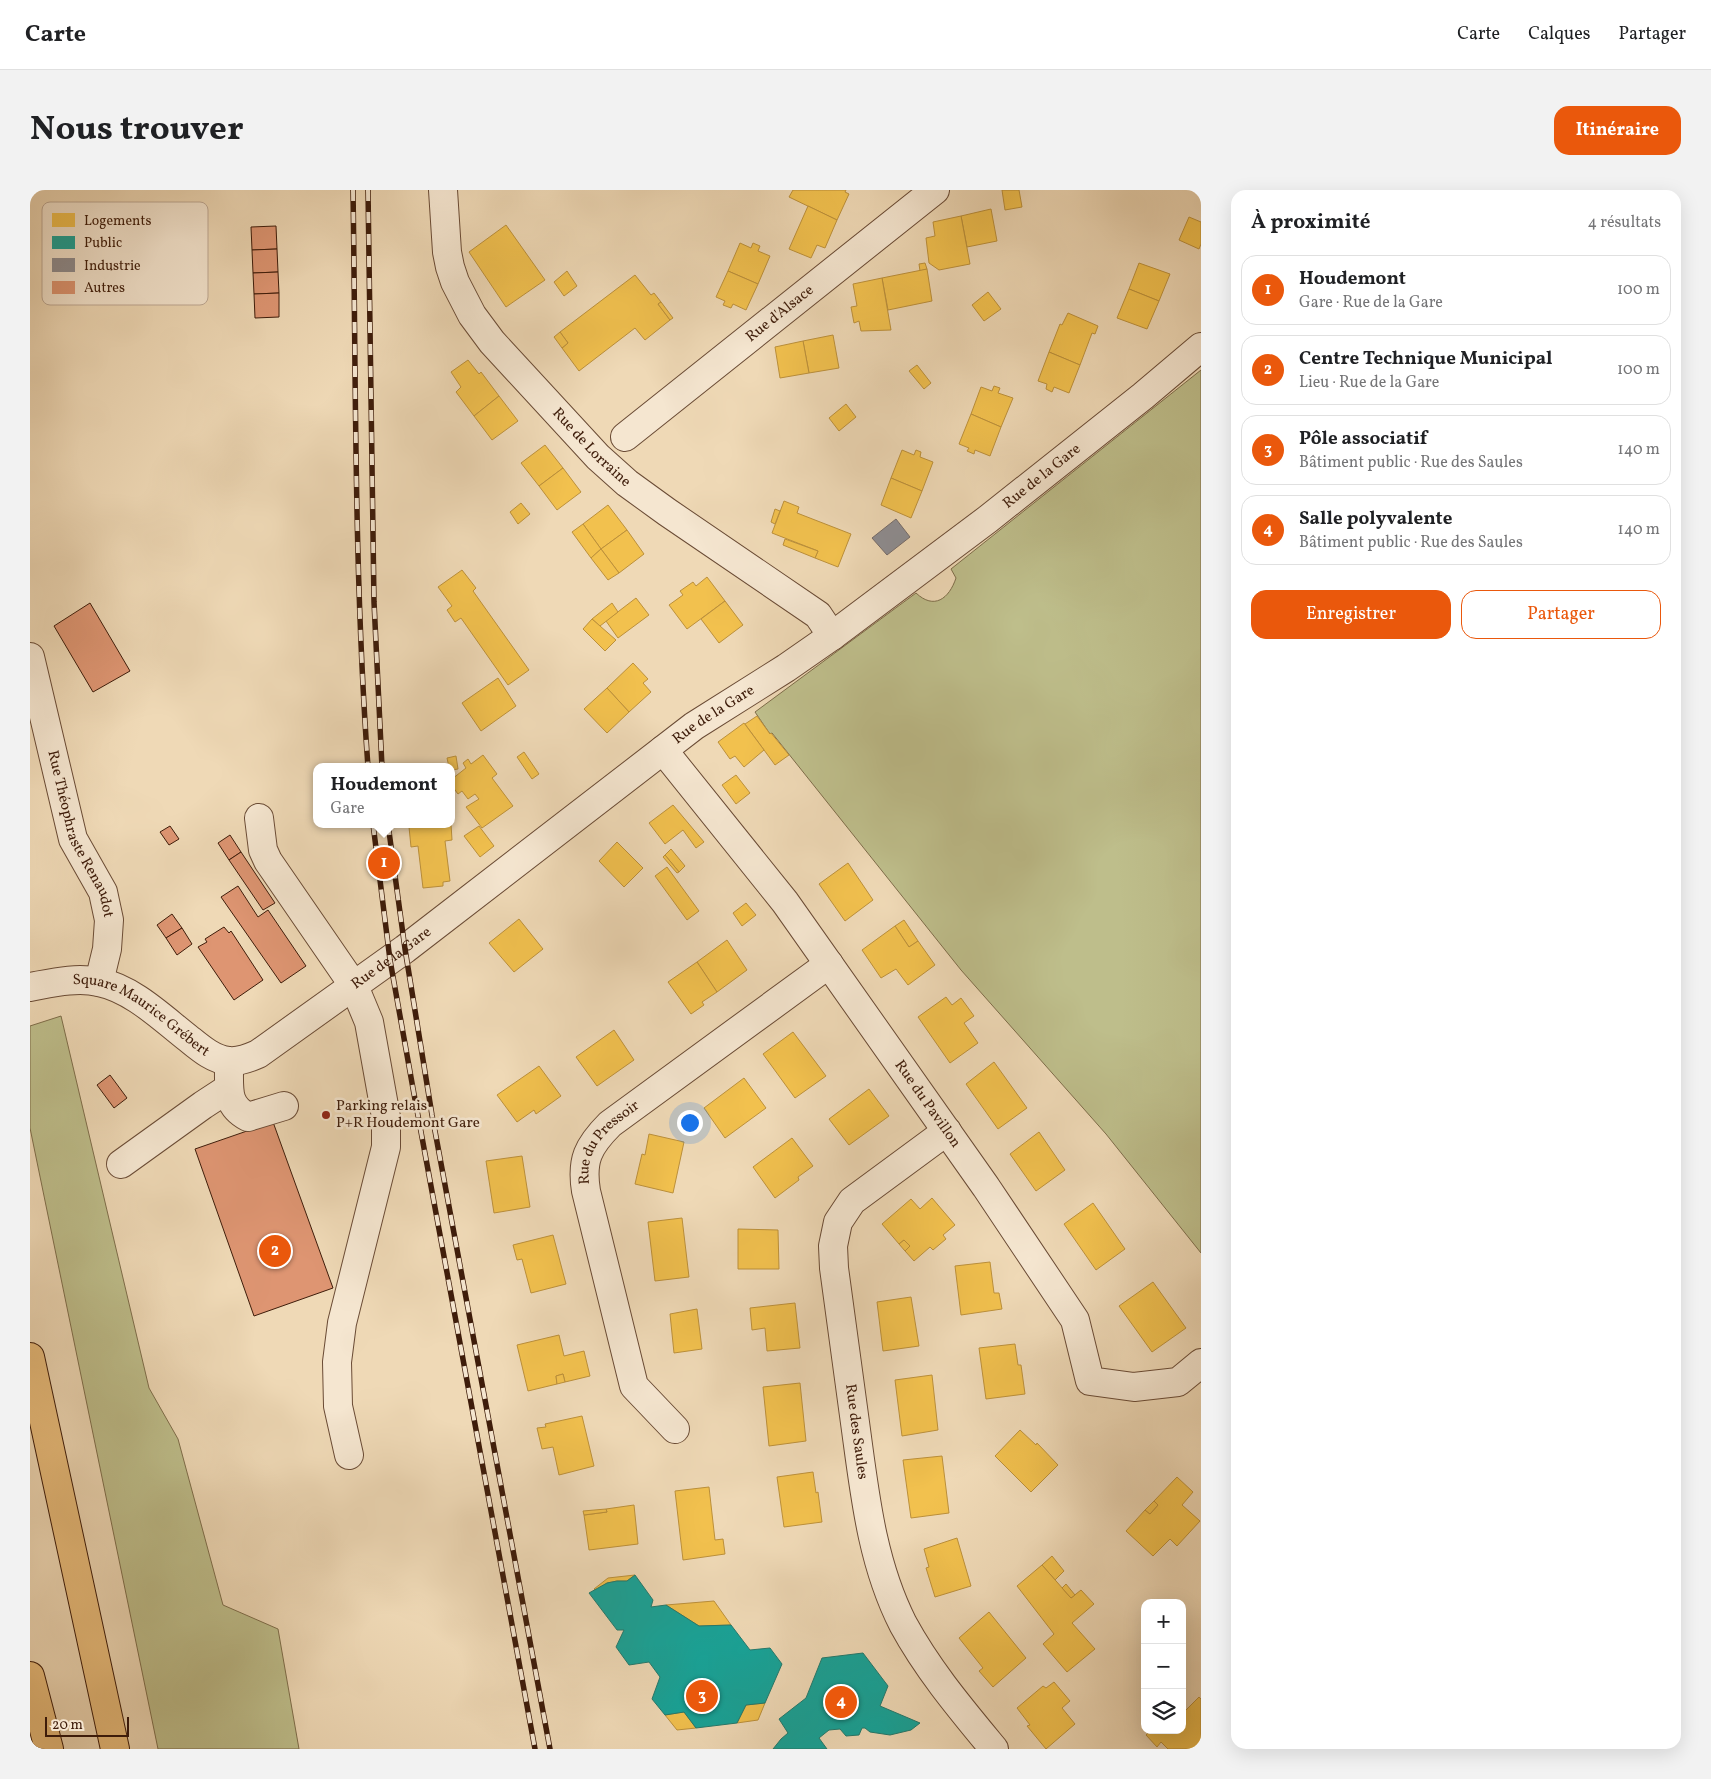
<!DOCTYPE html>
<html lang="fr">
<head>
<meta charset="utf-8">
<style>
	:root { --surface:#fff; --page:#f2f2f2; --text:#202124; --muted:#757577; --line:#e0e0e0; --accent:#ea580c }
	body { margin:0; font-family:Vollkorn,serif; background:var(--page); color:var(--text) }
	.controls { position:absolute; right:15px; bottom:15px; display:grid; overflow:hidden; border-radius:10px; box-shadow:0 5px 20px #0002 }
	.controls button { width:45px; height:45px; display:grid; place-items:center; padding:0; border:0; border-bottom:1px solid var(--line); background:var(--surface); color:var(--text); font:25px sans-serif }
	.scale { position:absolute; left:15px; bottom:12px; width:84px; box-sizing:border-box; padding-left:5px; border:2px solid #3e1c0a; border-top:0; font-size:14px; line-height:18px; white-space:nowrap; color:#3e1c0a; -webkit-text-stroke:4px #f5e6d0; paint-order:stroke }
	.you { position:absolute; left:659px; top:932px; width:18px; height:18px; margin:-12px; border:4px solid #fff; border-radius:50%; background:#1a73e8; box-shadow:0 0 0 8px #1a73e833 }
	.badge { display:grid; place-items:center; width:32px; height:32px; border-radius:50%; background:var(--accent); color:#fff; font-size:16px; font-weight:700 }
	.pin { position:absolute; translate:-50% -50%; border:2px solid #fff; box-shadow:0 1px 5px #0006 }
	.popup { position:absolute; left:283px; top:573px; width:142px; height:65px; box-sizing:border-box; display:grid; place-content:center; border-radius:10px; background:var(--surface); filter:drop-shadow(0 1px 4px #0005); font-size:16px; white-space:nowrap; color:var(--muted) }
	.popup b { font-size:19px; color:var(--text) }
	.popup::after { content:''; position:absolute; left:50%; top:100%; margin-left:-10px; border:10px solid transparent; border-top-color:var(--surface) }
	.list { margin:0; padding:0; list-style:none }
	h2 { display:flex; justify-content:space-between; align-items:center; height:65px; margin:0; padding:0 20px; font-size:21px }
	h2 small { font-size:16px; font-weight:400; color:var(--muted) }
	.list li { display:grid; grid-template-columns:32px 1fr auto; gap:15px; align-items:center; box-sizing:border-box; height:70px; margin:0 10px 10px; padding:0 10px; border:1px solid var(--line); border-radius:15px }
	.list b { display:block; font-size:19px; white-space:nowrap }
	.list p { margin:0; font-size:16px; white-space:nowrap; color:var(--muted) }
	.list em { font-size:16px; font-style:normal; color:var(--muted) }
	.actions { display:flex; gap:10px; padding:15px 20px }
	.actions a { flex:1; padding:11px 0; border:1px solid var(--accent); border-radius:15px; text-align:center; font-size:18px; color:var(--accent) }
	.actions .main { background:var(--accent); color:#fff }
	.icon { flex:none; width:28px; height:28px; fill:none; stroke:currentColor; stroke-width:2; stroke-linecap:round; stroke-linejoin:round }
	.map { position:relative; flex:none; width:1171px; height:1559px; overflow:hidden; border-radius:15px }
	header { display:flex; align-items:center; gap:30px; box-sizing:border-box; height:70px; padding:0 25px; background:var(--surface); border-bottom:1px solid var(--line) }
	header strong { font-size:24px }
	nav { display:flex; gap:28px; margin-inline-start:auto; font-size:18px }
	.intro { display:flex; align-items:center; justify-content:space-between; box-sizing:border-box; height:120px; padding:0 30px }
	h1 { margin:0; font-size:35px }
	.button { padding:12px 22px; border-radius:15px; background:var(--accent); color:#fff; font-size:18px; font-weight:700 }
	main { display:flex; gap:30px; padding:0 30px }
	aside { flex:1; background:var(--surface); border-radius:15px; box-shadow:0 5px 20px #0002 }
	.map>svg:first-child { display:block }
	.green { fill:#bebe8b; stroke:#7e6d4a }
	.homes { fill:#f2c14e; stroke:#bc903a }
	.public { fill:#17a398; stroke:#237a6d }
	.industry { fill:#8d8d92; stroke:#756b69 }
	.building { fill:#de9572; stroke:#3e1c0a }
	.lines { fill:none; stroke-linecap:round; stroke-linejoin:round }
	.minor-casing { stroke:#6a4b35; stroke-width:30 }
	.highway-casing { stroke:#3e1c0a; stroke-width:30 }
	.minor { stroke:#f5e6d0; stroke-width:28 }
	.highway { stroke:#e8bc7b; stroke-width:28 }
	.rail-casing { stroke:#3e1c0a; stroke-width:5.5 }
	.rail { stroke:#f5e6d0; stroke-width:4; stroke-dasharray:11; stroke-linecap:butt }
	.poi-dot { fill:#8f2418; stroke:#f5e6d0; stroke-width:2 }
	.labels { text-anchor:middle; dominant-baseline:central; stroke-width:5; stroke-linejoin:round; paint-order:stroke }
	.street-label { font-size:15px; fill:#3e1c0a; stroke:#f5e6d0 }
	.poi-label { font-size:15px; fill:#3e1c0a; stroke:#f5e6d0; text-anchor:start }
	.key { fill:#f5e6d0; stroke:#bea995; stroke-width:1 }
	.key-label { font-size:14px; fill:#3e1c0a }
</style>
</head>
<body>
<header>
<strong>Carte</strong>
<nav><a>Carte</a><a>Calques</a><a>Partager</a></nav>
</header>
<div class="intro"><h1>Nous trouver</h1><a class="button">Itinéraire</a></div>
<main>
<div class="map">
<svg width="1171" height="1559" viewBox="0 0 1171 1559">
	<rect width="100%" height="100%" fill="#efd9b6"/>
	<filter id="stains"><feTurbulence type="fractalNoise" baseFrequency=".004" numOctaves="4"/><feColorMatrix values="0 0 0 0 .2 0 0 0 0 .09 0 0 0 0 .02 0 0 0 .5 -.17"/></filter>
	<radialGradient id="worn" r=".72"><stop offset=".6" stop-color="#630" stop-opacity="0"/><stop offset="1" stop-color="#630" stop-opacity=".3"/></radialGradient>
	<!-- green -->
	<g class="green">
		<path d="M1171,180v883l-95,-119 -145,-164 -189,-237 -2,1 -15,-22 161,-119c18,17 33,6 40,-15l-5,-9z"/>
		<polygon points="31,826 119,1198 148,1249 193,1415 248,1439 269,1559 128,1559 0,938 0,836"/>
	</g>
	<!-- homes -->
	<g class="homes">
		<polygon points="763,0 816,0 815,2 819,4 807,30 759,7"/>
		<polygon points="972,0 989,0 992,17 975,20"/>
		<polygon points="778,16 807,30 795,58 787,55 781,68 759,59"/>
		<polygon points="961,19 967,51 937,57 931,26"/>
		<polygon points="931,26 940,74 909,80 899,73 896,48 905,46 903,32"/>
		<polygon points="1159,27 1171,32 1171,54 1169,59 1149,50"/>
		<polygon points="476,35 515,90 476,117 439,62"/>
		<polygon points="710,53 721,58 723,53 730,56 728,61 740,66 728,94 698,81"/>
		<polygon points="895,73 897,79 890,81 889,74"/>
		<polygon points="1109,73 1140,84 1129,111 1099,99"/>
		<polygon points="897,79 902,111 858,120 852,88"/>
		<polygon points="537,81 547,96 534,106 524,92"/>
		<polygon points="698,81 728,94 716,120 703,114 701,118 693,115 695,111 686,107"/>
		<polygon points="605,85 621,105 624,103 631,112 628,114 640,130 615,150 605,138 549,181 532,158 538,153 530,142"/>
		<polygon points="852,88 861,140 831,141 829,131 824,133 821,117 827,116 823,94"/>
		<polygon points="1099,99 1129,111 1117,139 1087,128"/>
		<polygon points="958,102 971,119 954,131 942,115"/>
		<polygon points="631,112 643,128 640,130 628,114"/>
		<polygon points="1038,123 1068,136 1065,144 1062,143 1050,175 1019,162 1030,134 1032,135"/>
		<polygon points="530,142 538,153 532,158 524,147"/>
		<polygon points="803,145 809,178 779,183 773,151"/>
		<polygon points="773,151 779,183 750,188 745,157"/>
		<polygon points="1019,162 1050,175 1039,203 1024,197 1022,202 1016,199 1017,194 1008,191"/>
		<polygon points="438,170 449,184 451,182 469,206 444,226 426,202 431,197 421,182"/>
		<polygon points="887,175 901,193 894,199 879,181"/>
		<polygon points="964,196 970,198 968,203 983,208 971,237 941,224 951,197 962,201"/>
		<polygon points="469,206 488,231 462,250 444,226"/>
		<polygon points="816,214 826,227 809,241 799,228"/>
		<polygon points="941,224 971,237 960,266 945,260 944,264 937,261 939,258 929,254"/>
		<polygon points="515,255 533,278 509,296 491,273"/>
		<polygon points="872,260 884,265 886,260 891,262 890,267 903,272 892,301 861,288"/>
		<polygon points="533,278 551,302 527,320 509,296"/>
		<polygon points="861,288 892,301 881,328 851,315"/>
		<polygon points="754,311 769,317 767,323 821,344 808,377 785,368 788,361 742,343"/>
		<polygon points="491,313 500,324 488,334 480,322"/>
		<polygon points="578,315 597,340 571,359 553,334"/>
		<polygon points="745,319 750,321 745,334 741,332"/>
		<polygon points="553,334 571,359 561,368 542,342"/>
		<polygon points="597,340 614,364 589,383 571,359"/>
		<polygon points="755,349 788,361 785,368 753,355"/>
		<polygon points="571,359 589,383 578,390 561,368"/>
		<polygon points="432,380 446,398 443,401 499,480 478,495 431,428 425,432 417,420 422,416 408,397"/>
		<polygon points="677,387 695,411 657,439 639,415 653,405 650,401 663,392 666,396"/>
		<polygon points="606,408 619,425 588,448 576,431"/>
		<polygon points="695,411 713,435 689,453 671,429"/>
		<polygon points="582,413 588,422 570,436 562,429"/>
		<polygon points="562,429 586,450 575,461 553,439"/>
		<polygon points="603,473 618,489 613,493 621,502 599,522 577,498"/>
		<polygon points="468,488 486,516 451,541 432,513"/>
		<polygon points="577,498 599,522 577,543 554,519"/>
		<polygon points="727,526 740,544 741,543 759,565 745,575 715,534"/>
		<polygon points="714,533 734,560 714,577 705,566 700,569 688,552"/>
		<polygon points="494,562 509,584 502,589 487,567"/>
		<polygon points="453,565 467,584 462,588 483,616 452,638 436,617 449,609 445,604 438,609 432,601 428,604 422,596 422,589 436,578 433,573 438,569 441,574"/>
		<polygon points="426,566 428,579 422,580 422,577 419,577 417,568"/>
		<polygon points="706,585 720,603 706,614 692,595"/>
		<polygon points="643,615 674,652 666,658 653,640 635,654 619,633"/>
		<polygon points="412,634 421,634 422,650 415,651 420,691 413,692 413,696 393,698 388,656 381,657 379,637"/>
		<polygon points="449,636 464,656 450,667 434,646"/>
		<polygon points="587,652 613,678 594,697 569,671"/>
		<polygon points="641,659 655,676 649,682 635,665"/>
		<polygon points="635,665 649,682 647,683 633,667"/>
		<polygon points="818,673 843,710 815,731 789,694"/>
		<polygon points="637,677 669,721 657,730 625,686"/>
		<polygon points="716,713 726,725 712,736 703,723"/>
		<polygon points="489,729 513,759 484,782 459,753"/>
		<polygon points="874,730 888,751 879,757 865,736"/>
		<polygon points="865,736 879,757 888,751 905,775 878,795 866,779 851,788 832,760"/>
		<polygon points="697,750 717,780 687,802 667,772"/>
		<polygon points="667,772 687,802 672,812 674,815 661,824 638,792"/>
		<polygon points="916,807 922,815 931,808 944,826 934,833 948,853 920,873 888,827"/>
		<polygon points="584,840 604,870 567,896 546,867"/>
		<polygon points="763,842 796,886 765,908 733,864"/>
		<polygon points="964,872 997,918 968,939 936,894"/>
		<polygon points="509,876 531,906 506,924 504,920 487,932 467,905"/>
		<polygon points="714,888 736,918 695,948 674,918"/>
		<polygon points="839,899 859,926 819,955 799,929"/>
		<polygon points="1009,942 1035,980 1006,1001 980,964"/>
		<polygon points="619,944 654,952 643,1003 605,994 612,964 615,965"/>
		<polygon points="762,948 783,976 768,987 769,990 745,1008 723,977"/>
		<polygon points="492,966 500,1017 464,1023 456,971"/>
		<polygon points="902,1008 925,1035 913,1045 916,1049 903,1060 900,1057 884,1071 875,1061 880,1056 874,1050 869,1054 852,1034 881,1009 890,1019"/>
		<polygon points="1063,1013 1095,1059 1066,1080 1034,1034"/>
		<polygon points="652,1028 659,1087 625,1091 618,1032"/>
		<polygon points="708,1039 748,1040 749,1079 708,1079"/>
		<polygon points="523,1045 536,1094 501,1103 492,1069 487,1070 483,1055"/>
		<polygon points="874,1050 880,1056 875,1061 869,1054"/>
		<polygon points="960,1072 964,1103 969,1103 972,1119 931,1125 925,1076"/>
		<polygon points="1123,1092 1156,1138 1122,1162 1089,1116"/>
		<polygon points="881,1107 889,1156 853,1161 847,1112"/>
		<polygon points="765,1113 770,1158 737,1161 735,1138 722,1140 720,1118"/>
		<polygon points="667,1119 672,1159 644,1163 640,1124"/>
		<polygon points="529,1145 534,1166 554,1161 560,1186 535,1192 533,1184 526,1186 527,1194 498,1201 487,1155"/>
		<polygon points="985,1154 988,1175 991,1175 995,1204 956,1209 949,1158"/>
		<polygon points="533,1184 535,1192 527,1194 526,1186"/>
		<polygon points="902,1185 908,1240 872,1246 865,1190"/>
		<polygon points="770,1193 776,1251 739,1256 733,1197"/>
		<polygon points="552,1226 564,1276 529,1285 523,1257 512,1259 507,1238 516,1237 515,1234"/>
		<polygon points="990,1240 1006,1255 1007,1253 1028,1275 1001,1302 965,1266"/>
		<polygon points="912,1266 919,1323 881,1328 873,1270"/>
		<polygon points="783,1282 786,1303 788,1302 792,1332 754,1337 747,1287"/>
		<polygon points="1147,1287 1163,1302 1152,1315 1170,1331 1147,1356 1140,1349 1123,1366 1096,1341 1115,1320 1120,1324 1128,1315 1124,1311"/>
		<polygon points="679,1297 685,1350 693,1349 695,1364 653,1370 645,1301"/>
		<polygon points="1124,1311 1128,1315 1120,1324 1115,1320"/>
		<polygon points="604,1315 608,1354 559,1360 554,1325 577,1322 576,1319"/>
		<polygon points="576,1319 577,1322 554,1325 553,1321"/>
		<polygon points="927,1348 941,1396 905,1407 896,1378 899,1377 894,1359"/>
		<polygon points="1022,1366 1034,1381 1025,1390 1012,1375"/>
		<polygon points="1012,1375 1041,1408 1051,1400 1064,1414 1042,1433 1065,1459 1037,1482 1013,1454 1024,1444 987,1396"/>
		<polygon points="605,1385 597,1391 587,1391 577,1393 566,1401 564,1399 578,1388"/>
		<polygon points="1036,1394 1045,1405 1041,1408 1032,1398"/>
		<polygon points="684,1411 701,1435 669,1436 636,1415"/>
		<polygon points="959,1422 996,1468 963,1497 949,1481 953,1478 929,1448"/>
		<polygon points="1024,1492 1040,1511 1032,1518 1045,1534 1016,1559 997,1536 1000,1535 987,1518 1013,1496 1016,1498"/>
		<polygon points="1169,1507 1171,1509 1171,1552 1170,1554 1171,1559 1138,1559 1131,1552 1127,1557 1116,1545 1121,1540 1152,1540 1152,1524"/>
		<polygon points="735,1513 728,1530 707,1533 716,1515"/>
		<polygon points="654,1522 666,1538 647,1540 635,1525"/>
	</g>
	<!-- public -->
	<g class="public">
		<polygon points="605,1385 623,1410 621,1417 636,1415 669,1436 701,1435 720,1460 740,1458 752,1474 735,1513 716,1515 707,1533 666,1538 654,1522 635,1525 622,1509 630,1487 619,1472 599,1475 586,1457 594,1440 587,1440 559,1403 577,1393 587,1391 597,1391"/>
		<polygon points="833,1463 858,1496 850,1516 890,1533 881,1540 860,1545 840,1542 835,1538 832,1538 829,1545 816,1546 810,1539 799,1540 789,1548 797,1559 743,1559 751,1549 758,1543 749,1529 776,1508 792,1468"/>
	</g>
	<!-- industry -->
	<polygon class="industry" points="866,329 880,347 857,365 842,348"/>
	<!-- building -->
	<g class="building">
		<polygon points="246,36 247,59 222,60 221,37"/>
		<polygon points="247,59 248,82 223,83 222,60"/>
		<polygon points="248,82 249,103 224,104 223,83"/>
		<polygon points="249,103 249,127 225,128 224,104"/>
		<polygon points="60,413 100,481 63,502 24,436"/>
		<polygon points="140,636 149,649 139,655 130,642"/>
		<polygon points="200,645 211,662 199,670 188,653"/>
		<polygon points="211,662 245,713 233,720 199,670"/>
		<polygon points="208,696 228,727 238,720 276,776 251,793 191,707"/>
		<polygon points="142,724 152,738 136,748 127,735"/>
		<polygon points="194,737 199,743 201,741 233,790 204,810 168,757 177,752 175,749"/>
		<polygon points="152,738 162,754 147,765 136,748"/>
		<polygon points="80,885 97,908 84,918 67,895"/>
		<polygon points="243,932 303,1098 224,1126 165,959"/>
	</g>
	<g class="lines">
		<defs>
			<g id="minor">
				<path id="s1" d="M413,0l4,62 3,15 5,15 17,33 20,27 106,115 29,26 40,29 151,103 14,21"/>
				<path id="s2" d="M595,247l310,-247"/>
				<path id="s3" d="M0,467l43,182 30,53 6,28 -2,29 -8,33"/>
				<path id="s4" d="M633,560l122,152 201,285 89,133 15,61 44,6 44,-5 23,-19"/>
				<polyline points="229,628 233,660 238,671 324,796 339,832 356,927 356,957 312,1133 307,1172 308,1216 319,1265"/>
				<path id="s5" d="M0,797c22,-4 46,-10 69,-5 34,7 63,36 90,57 11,9 25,21 40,22 10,1 20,-3 29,-7l147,-105 289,-223 92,-58 46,-32 156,-117 155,-123 58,-49"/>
				<path d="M199,880c0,21 -2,36 19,47l36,-11"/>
				<path id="s6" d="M917,941l-95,70 -14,21 -5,24 1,22c7,54 15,108 22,162 9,66 16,133 47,194 25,46 58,85 91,125"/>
				<polyline points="91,974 173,915 199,898"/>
				<path id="s7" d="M645,1239l-41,-43 -48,-195c-5,-31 2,-45 24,-67l219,-160"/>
			</g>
			<g id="highway">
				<polyline points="0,1167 85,1559"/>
				<polyline points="0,1486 19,1559"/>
			</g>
		</defs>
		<!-- minor casing -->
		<use href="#minor" class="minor-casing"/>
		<!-- highway casing -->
		<use href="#highway" class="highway-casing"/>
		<!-- minor -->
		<use href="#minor" class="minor"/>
		<!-- highway -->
		<use href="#highway" class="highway"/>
		<defs>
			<g id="rail">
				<path d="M323,0c3,192 1,385 15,577"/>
				<polyline points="338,0 344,412 352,577"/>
				<polyline points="343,634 360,770 384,904 505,1559"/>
				<polyline points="358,634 375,759 402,925 520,1559"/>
			</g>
		</defs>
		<!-- rail casing -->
		<use href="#rail" class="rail-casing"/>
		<!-- rail -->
		<use href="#rail" class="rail"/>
	</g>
	<!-- markers -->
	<circle class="poi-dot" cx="296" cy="925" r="5"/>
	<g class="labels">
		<!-- street labels -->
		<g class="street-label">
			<text stroke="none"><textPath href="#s2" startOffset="198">Rue d'Alsace</textPath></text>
			<text stroke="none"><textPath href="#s1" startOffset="309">Rue de Lorraine</textPath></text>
			<text stroke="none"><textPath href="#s5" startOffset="1228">Rue de la Gare</textPath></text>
			<text stroke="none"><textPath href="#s5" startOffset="822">Rue de la Gare</textPath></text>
			<text stroke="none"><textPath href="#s3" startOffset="185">Rue Théophraste Renaudot</textPath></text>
			<text stroke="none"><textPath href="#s5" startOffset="418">Rue de la Gare</textPath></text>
			<text stroke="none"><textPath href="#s5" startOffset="122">Square Maurice Grébert</textPath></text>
			<text stroke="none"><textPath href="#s4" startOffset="442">Rue du Pavillon</textPath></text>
			<text stroke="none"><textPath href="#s7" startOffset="318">Rue du Pressoir</textPath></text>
			<text stroke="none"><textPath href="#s6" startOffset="355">Rue des Saules</textPath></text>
		</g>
		<!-- poi labels -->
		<g class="poi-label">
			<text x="306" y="916">Parking relais<tspan x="306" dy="17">P+R Houdemont Gare</tspan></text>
		</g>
	</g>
	<!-- legend -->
	<rect x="12" y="12" width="166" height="103" rx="8" class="key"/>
	<rect x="22" y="23" width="23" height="14" fill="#f2c14e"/>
	<rect x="22" y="46" width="23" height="13" fill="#17a398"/>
	<rect x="22" y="68" width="23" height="14" fill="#8d8d92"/>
	<rect x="22" y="91" width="23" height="13" fill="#de9572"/>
	<g class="key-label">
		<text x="54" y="35">Logements</text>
		<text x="54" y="57">Public</text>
		<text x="54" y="80">Industrie</text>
		<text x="54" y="102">Autres</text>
	</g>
	<rect width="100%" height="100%" filter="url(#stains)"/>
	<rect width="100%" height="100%" fill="url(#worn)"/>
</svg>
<div class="controls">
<button>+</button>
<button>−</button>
<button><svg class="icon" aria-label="layers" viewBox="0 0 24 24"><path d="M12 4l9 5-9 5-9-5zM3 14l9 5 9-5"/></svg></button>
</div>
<div class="scale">20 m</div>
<div class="you"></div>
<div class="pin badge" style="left:354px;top:673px">1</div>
<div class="popup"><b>Houdemont</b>Gare</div>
<div class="pin badge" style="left:245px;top:1061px">2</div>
<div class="pin badge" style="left:672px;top:1506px">3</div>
<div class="pin badge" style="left:811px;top:1512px">4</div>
</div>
<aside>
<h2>À proximité<small>4 résultats</small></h2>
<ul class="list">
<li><span class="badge">1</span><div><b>Houdemont</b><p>Gare · Rue de la Gare</p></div><em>100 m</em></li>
<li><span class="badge">2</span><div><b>Centre Technique Municipal</b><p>Lieu · Rue de la Gare</p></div><em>100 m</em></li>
<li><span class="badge">3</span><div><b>Pôle associatif</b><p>Bâtiment public · Rue des Saules</p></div><em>140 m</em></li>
<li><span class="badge">4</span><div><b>Salle polyvalente</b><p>Bâtiment public · Rue des Saules</p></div><em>140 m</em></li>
</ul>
<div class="actions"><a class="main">Enregistrer</a><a>Partager</a></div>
</aside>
</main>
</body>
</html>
